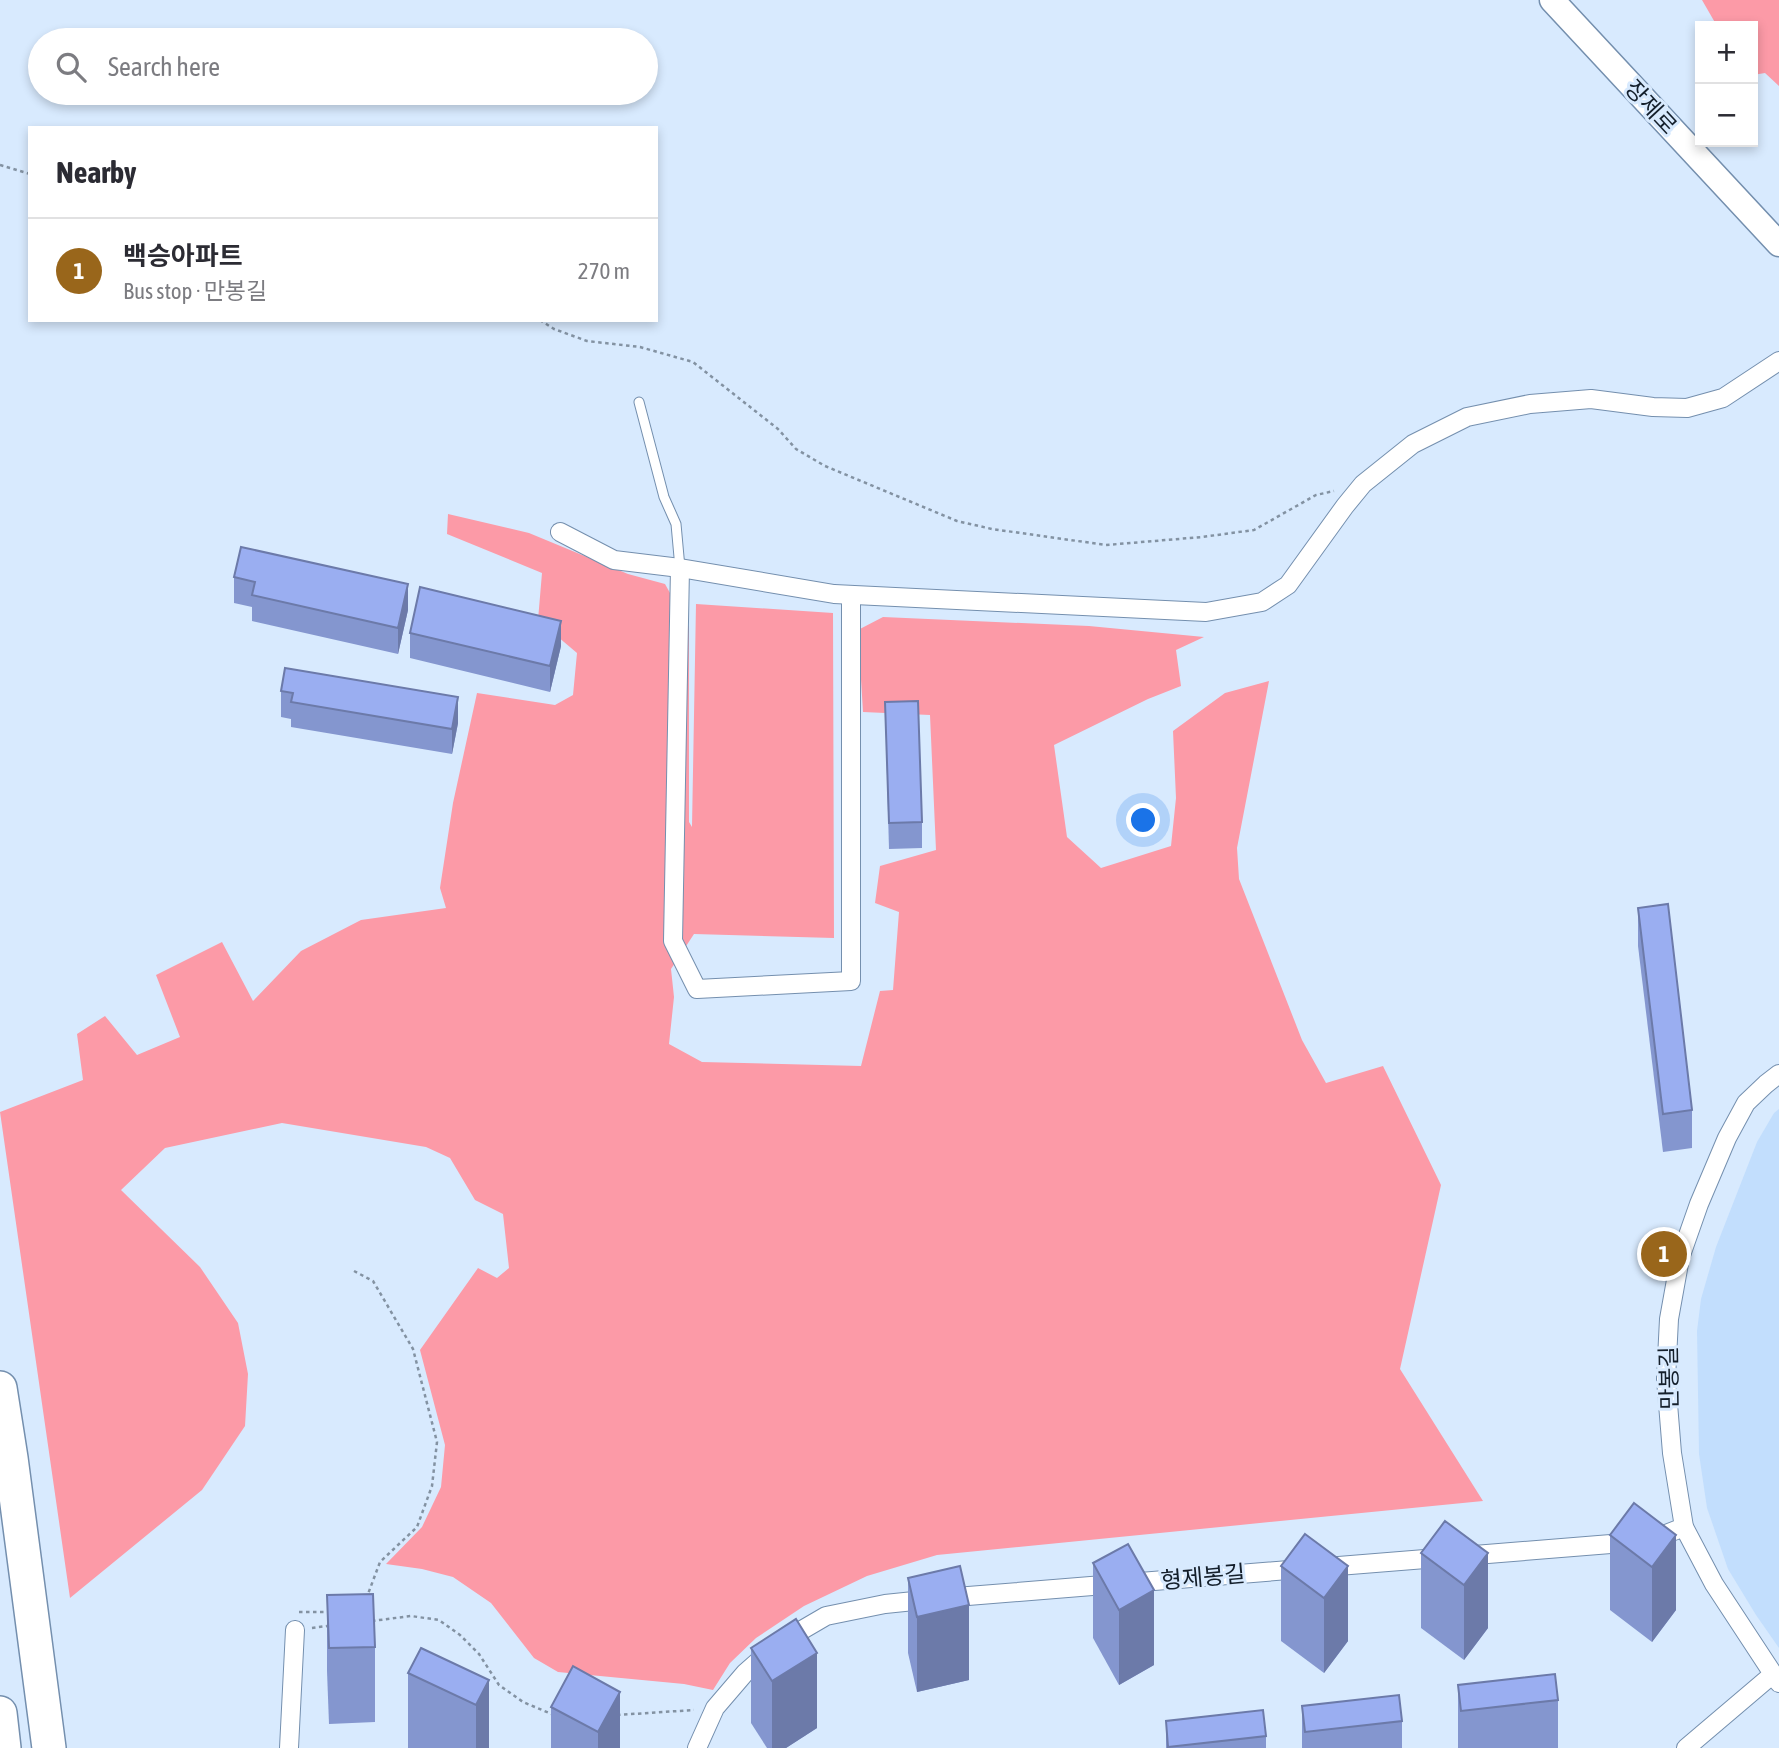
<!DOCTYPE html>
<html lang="en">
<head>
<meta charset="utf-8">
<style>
	:root { --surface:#fff; --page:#f7f7f7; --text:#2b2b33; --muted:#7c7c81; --line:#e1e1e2; --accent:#99661b }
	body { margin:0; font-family:"Asap Condensed","Noto Sans KR",sans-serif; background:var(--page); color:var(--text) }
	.controls { position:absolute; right:21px; top:21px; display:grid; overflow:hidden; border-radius:0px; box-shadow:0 4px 10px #0003 }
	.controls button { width:63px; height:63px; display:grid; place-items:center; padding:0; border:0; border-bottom:2px solid var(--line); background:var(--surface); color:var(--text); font:35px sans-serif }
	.you { position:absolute; left:1144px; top:821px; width:24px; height:24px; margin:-18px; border:5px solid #fff; border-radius:50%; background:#1a73e8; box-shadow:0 0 0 10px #1a73e833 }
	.badge { display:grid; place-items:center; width:46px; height:46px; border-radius:50%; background:var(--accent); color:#fff; font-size:23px; font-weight:700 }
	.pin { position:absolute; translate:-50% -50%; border:4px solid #fff; box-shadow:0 2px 7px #0006 }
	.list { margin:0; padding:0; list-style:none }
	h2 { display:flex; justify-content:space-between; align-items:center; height:91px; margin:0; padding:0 28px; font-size:30px }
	h2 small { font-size:23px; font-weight:400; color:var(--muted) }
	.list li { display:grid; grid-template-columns:46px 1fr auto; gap:21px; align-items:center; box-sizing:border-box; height:105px; padding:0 28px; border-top:2px solid var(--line) }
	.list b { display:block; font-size:26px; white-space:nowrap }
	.list p { margin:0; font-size:23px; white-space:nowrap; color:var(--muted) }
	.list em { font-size:23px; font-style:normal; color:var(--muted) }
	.icon { flex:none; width:38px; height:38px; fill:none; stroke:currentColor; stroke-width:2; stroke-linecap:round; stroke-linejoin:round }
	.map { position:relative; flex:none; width:1779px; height:1748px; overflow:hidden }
	.search { position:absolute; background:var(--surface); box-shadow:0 4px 10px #0003; left:28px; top:28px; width:630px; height:77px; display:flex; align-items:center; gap:18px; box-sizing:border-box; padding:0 24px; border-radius:38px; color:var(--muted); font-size:26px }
	.panel { position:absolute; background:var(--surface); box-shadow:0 4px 10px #0003; left:28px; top:126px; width:630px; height:196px; border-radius:0px }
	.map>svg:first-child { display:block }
	.built { fill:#c2defd }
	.green { fill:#fc9aa7 }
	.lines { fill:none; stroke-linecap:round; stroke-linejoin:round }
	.service-casing { stroke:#748fae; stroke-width:11 }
	.minor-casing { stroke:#748fae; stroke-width:20 }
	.secondary-casing { stroke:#748fae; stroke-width:27 }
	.motorway-casing { stroke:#748fae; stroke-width:36 }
	.path { stroke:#8392a2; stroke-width:2.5; stroke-dasharray:3.5 3.5; stroke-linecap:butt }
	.service { stroke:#fff; stroke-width:9 }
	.minor { stroke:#fff; stroke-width:18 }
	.secondary { stroke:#fff; stroke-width:24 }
	.motorway { stroke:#fff; stroke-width:33 }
	.wall { fill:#8496cf }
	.shaded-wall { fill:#6c7aa9 }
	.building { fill:#9aaef1; stroke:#6c7aa9; stroke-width:2 }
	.labels { text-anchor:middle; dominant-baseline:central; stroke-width:6; stroke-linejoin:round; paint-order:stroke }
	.street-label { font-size:23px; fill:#141f2b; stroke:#d8eafe }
</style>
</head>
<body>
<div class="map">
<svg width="1779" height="1748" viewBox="0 0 1779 1748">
	<rect width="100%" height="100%" fill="#d8eafe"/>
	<!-- built -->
	<polygon class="built" points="1779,1109 1779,1648 1756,1615 1728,1569 1707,1508 1699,1454 1697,1331 1701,1299 1716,1247 1757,1142 1774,1113"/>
	<!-- green -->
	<g class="green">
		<polygon points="1702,0 1779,0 1779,86 1765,73 1753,75 1753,26 1717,26"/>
		<polygon points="448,514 529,533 628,574 665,584 689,627 689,822 692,827 696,604 833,613 834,938 694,934 671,969 674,997 669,1044 702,1062 861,1066 880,991 893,990 899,912 875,903 880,866 936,850 930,715 863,712 858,630 883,617 1089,626 1204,637 1176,650 1181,686 1148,699 1054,745 1067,837 1101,868 1171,846 1176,798 1173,731 1225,693 1269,681 1237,848 1239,879 1302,1040 1326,1083 1383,1066 1441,1185 1400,1369 1483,1501 937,1555 867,1576 804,1606 756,1638 730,1663 713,1690 684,1684 558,1672 534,1658 491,1603 453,1577 422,1569 386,1564 422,1527 441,1487 445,1445 420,1350 478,1268 497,1278 509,1268 503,1214 475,1200 450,1158 426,1147 282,1123 165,1148 121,1190 200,1267 238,1323 248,1374 245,1426 202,1490 70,1598 0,1112 83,1080 77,1034 105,1016 137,1055 180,1037 156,975 222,942 253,1001 301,951 361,920 446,908 440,888 453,803 477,693 555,705 573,695 577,653 538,620 542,573 447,534"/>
	</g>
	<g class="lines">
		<defs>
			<polyline id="service" points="639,402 664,497 676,524 680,568"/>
			<g id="minor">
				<polyline points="560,532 614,560 680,568 834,594 1206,612 1262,602 1288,585 1345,506 1363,484 1413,444 1467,417 1530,404 1591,399 1653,407 1687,408 1723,398 1779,361"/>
				<polyline points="680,568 673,941 697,989 851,981 851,595"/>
				<polyline points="1779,1074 1766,1084 1746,1103 1727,1138 1699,1204 1680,1258 1669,1319 1666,1379 1672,1453 1684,1527 1714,1584 1779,1683"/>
				<polyline points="289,1748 295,1630"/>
				<polyline points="697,1748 715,1708 745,1673 778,1644 826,1616 885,1604 943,1598 1648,1541 1684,1527"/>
				<polyline points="1686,1748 1772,1675"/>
			</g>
			<polyline id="secondary" points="1552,0 1779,244"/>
			<g id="motorway">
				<polyline points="0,1388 11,1458 49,1748"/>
				<polyline points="0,1713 4,1748"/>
			</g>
		</defs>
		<!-- service casing -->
		<use href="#service" class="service-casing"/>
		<!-- minor casing -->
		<use href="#minor" class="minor-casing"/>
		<!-- secondary casing -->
		<use href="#secondary" class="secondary-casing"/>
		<!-- motorway casing -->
		<use href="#motorway" class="motorway-casing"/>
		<!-- path -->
		<g class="path">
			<polyline points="0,165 30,174"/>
			<polyline points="540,320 554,329 587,341 640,347 693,362 778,429 796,449 825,466 957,521 992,529 1106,545 1202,537 1254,530 1316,495 1334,491"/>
			<polyline points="354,1271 373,1281 413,1349 437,1442 432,1486 417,1527 380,1562 368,1594"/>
			<polyline points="299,1612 327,1612"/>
			<polyline points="372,1621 411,1616 439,1620 460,1635 479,1654 499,1685 523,1702 554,1715"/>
			<polyline points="312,1628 327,1626"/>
			<polyline points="617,1715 694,1710"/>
		</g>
		<!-- service -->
		<use href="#service" class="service"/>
		<!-- minor -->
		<use href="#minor" class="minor"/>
		<!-- secondary -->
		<use href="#secondary" class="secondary"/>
		<!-- motorway -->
		<use href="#motorway" class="motorway"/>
	</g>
	<!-- wall -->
	<g class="wall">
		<polygon points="234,577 408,610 398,654 252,621 252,607 234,603"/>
		<polygon points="410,633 561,646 550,692 410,658"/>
		<polygon points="281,691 458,723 452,754 291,727 291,719 281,717"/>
		<polygon points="885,702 922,822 922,848 889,849"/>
		<polygon points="1638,908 1692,1110 1692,1148 1663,1152 1638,946"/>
		<polygon points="1634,1503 1676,1610 1652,1642 1610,1610 1610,1535"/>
		<polygon points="1445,1521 1488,1628 1464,1660 1421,1628 1421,1553"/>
		<polygon points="1305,1534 1348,1641 1324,1673 1281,1641 1281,1566"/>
		<polygon points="1093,1563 1154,1665 1119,1685 1093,1638"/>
		<polygon points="908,1578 969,1680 917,1692 908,1653"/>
		<polygon points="327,1595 375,1647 375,1722 329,1724 327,1671"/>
		<polygon points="751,1648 817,1728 786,1748 767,1748 751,1723"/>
		<polygon points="573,1666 620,1748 551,1748 551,1707"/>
		<polygon points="408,1673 489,1680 489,1748 408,1748"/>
		<polygon points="1458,1685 1558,1700 1558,1748 1458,1748"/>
		<polygon points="1302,1706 1402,1721 1402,1748 1302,1748"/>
		<polygon points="1166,1721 1266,1736 1266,1748 1166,1748"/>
	</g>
	<!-- shaded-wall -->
	<g class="shaded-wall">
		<polygon points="408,584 408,610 398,654 398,628"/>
		<polygon points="561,621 561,646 550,692 550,666"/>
		<polygon points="458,697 458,723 452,754 452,729"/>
		<polygon points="1676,1535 1676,1610 1652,1642 1652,1567"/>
		<polygon points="1488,1553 1488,1628 1464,1660 1464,1585"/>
		<polygon points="1348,1566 1348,1641 1324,1673 1324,1598"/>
		<polygon points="1154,1590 1154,1665 1119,1685 1119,1610"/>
		<polygon points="969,1605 969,1680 917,1692 917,1617"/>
		<polygon points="817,1653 817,1728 786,1748 772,1748 772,1681"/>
		<polygon points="489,1680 489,1748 476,1748 476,1705"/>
		<polygon points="620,1692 620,1748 598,1748 598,1732"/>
	</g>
	<!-- building -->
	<g class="building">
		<polygon points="241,547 408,584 398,628 252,595 255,582 234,577"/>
		<polygon points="420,587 561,621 550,666 410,633"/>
		<polygon points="285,668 458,697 452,729 291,702 293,693 281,691"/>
		<polygon points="918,701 922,822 889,823 885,702"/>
		<polygon points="1668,904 1692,1110 1663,1114 1638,908"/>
		<polygon points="1634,1503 1676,1535 1652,1567 1610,1535"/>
		<polygon points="1445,1521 1488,1553 1464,1585 1421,1553"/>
		<polygon points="1305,1534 1348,1566 1324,1598 1281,1566"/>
		<polygon points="1128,1544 1154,1590 1119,1610 1093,1563"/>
		<polygon points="960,1566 969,1605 917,1617 908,1578"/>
		<polygon points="373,1594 375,1647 329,1648 327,1595"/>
		<polygon points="796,1619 817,1653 772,1681 751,1648"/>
		<polygon points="421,1648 489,1680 476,1705 408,1673"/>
		<polygon points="573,1666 620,1692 598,1732 551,1707"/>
		<polygon points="1555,1674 1558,1700 1461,1711 1458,1685"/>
		<polygon points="1399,1695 1402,1721 1305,1732 1302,1706"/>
		<polygon points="1263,1710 1266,1736 1168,1747 1166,1721"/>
	</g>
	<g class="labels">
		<!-- street labels -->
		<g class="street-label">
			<text transform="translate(1651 107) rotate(47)">장제로</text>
			<text transform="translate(1669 1378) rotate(-91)">만봉길</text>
			<text transform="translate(1203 1577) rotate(-5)">형제봉길</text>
		</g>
	</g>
</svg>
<div class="controls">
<button>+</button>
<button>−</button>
</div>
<div class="you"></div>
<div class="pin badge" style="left:1664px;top:1254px">1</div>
<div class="search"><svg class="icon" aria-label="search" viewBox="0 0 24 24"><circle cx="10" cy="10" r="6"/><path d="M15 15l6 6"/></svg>Search here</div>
<section class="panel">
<h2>Nearby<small></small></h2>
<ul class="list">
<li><span class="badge">1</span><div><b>백승아파트</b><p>Bus stop · 만봉길</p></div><em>270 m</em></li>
</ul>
</section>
</div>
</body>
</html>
